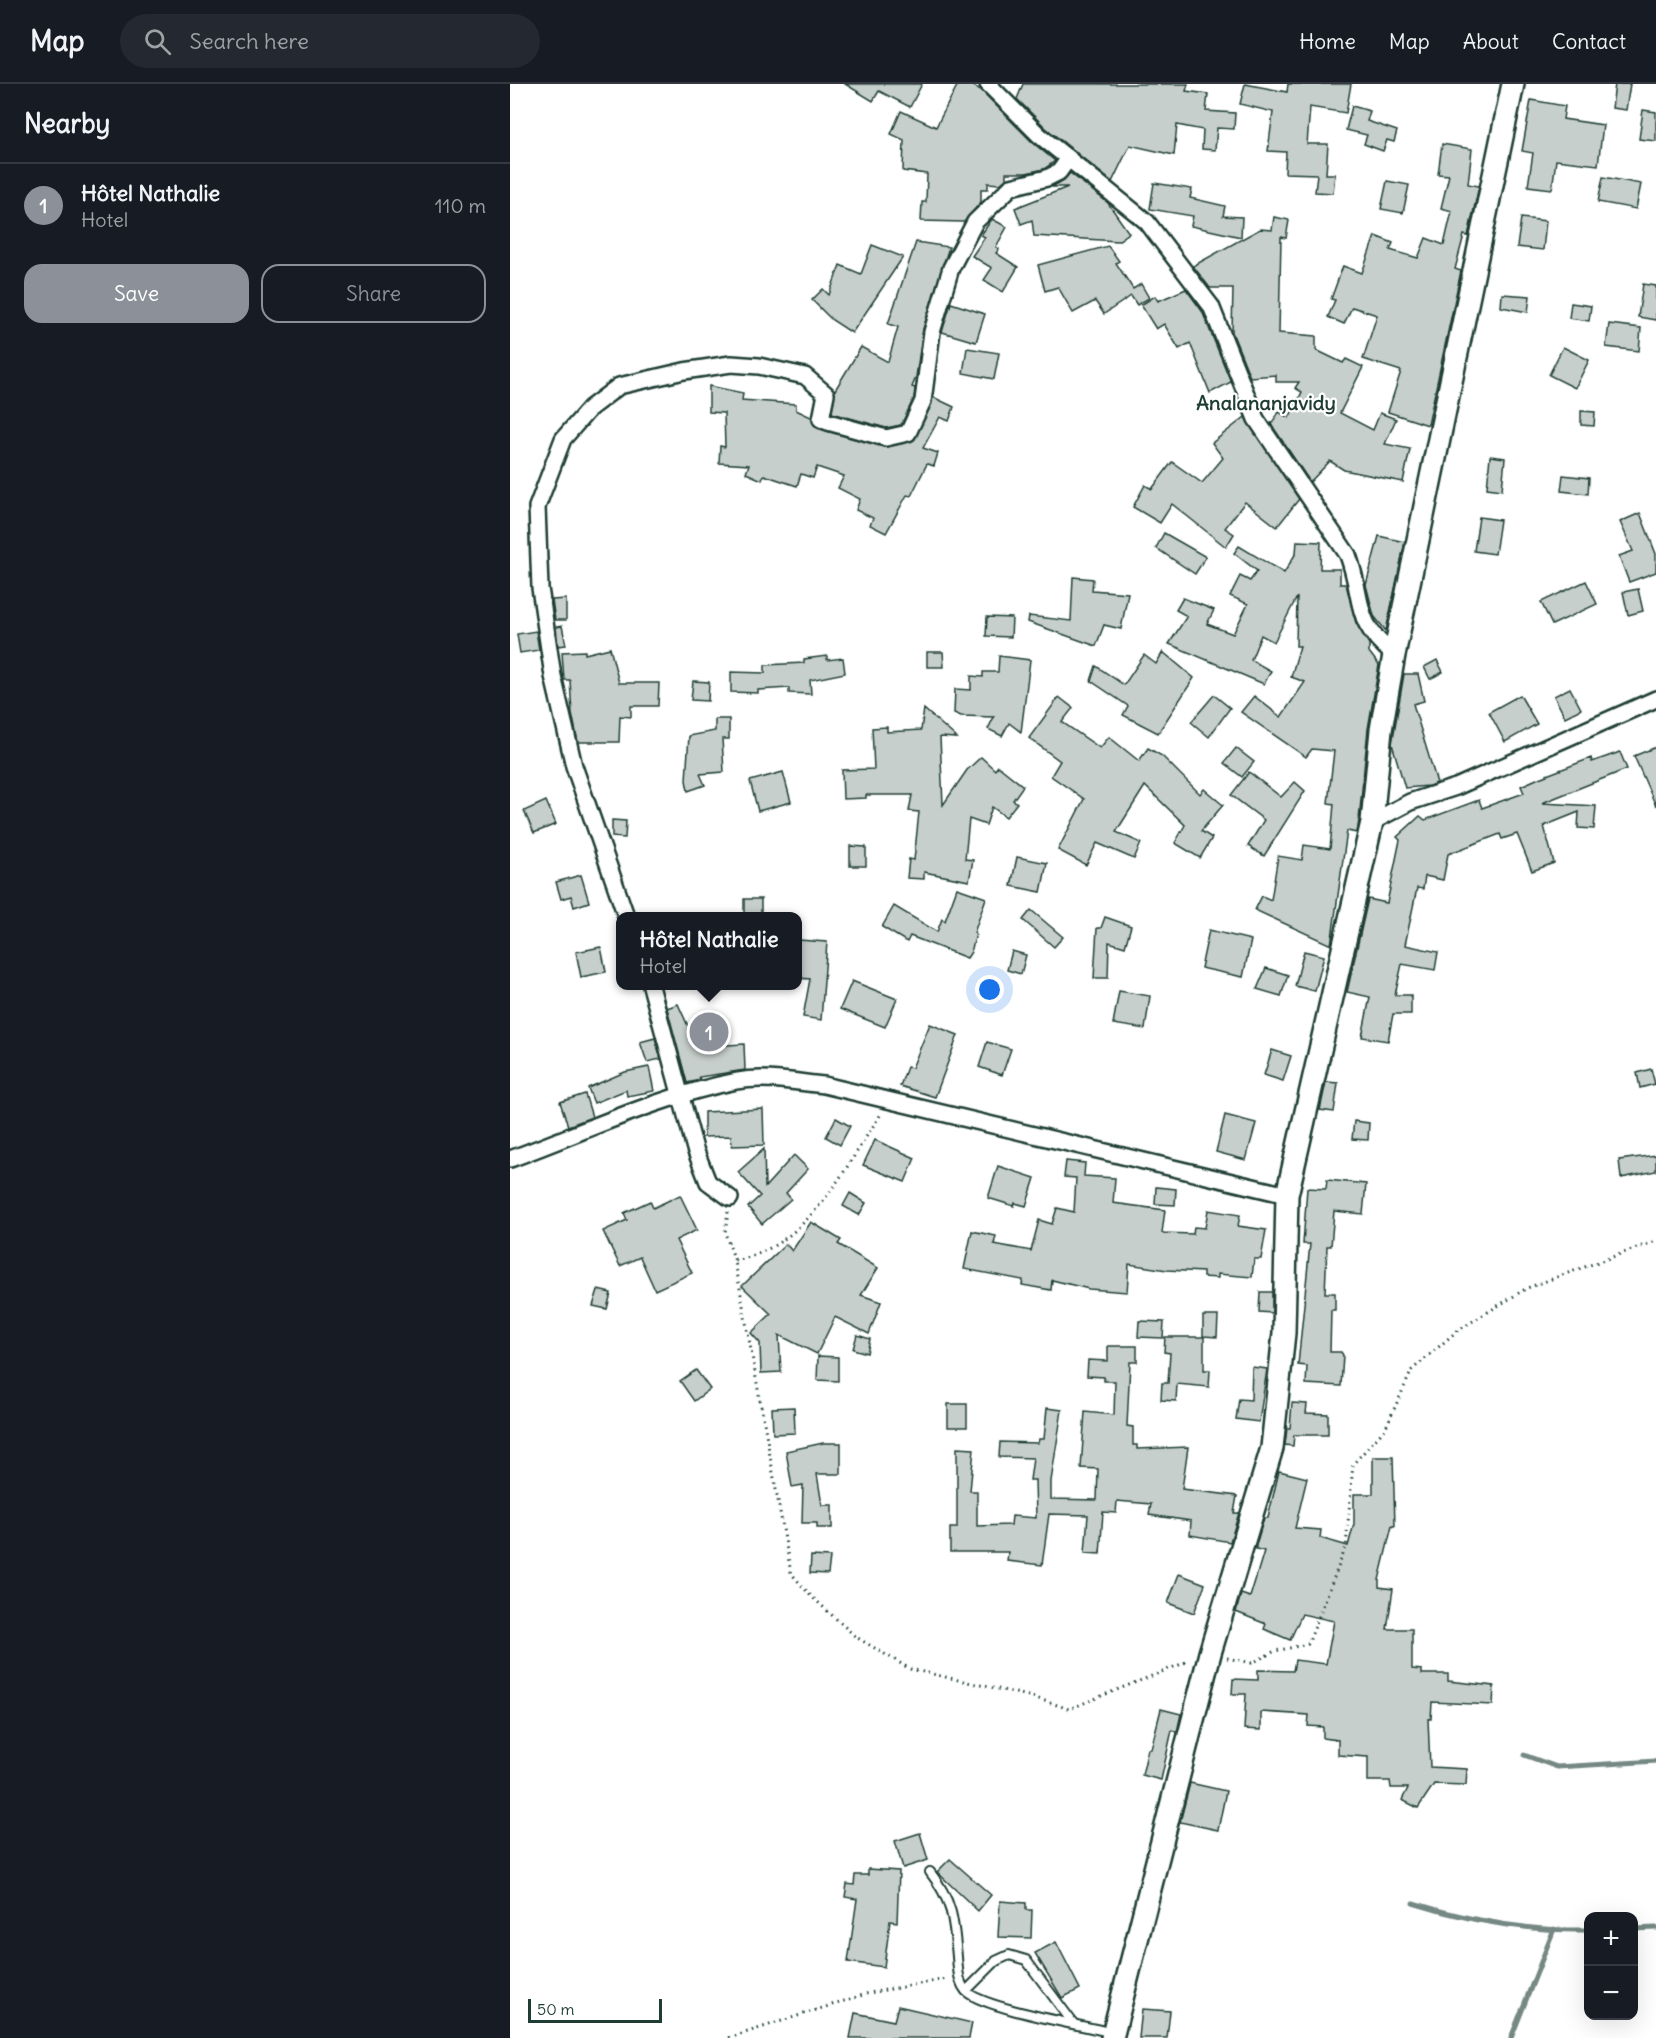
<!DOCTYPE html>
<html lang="en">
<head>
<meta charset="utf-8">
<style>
	:root { --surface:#171b24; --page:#242831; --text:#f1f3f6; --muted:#9ea1a6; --line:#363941; --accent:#8c9099 }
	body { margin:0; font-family:Delius,sans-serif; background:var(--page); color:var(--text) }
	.controls { position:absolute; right:18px; bottom:18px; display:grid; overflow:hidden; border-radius:12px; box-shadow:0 6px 24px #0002 }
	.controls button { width:54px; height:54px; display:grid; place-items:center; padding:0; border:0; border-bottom:2px solid var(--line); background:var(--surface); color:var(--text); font:30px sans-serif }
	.scale { position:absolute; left:18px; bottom:15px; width:134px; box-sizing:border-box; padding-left:6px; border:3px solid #1f3d34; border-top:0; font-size:16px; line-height:21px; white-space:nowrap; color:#1f3d34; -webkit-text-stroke:4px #fff; paint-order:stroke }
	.you { position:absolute; left:480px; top:906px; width:21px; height:21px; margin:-15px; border:4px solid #fff; border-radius:50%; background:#1a73e8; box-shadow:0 0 0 9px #1a73e833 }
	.badge { display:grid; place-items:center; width:39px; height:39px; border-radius:50%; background:var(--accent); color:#fff; font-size:20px; font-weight:700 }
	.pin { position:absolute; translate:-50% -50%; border:3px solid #fff; box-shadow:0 2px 6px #0006 }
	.popup { position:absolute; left:106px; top:828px; width:186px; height:78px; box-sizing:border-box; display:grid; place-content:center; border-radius:12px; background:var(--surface); filter:drop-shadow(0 2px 4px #0005); font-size:20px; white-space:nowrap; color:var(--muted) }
	.popup b { font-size:22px; color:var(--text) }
	.popup::after { content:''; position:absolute; left:50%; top:100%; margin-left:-12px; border:12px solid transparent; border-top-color:var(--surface) }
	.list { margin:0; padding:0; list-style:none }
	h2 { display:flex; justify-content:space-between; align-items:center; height:78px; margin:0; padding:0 24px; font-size:26px }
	h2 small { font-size:20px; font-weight:400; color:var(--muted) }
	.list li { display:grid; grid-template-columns:39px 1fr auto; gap:18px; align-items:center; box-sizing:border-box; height:84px; padding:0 24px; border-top:2px solid var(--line) }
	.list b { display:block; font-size:22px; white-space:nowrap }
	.list p { margin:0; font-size:20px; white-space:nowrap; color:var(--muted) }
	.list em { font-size:20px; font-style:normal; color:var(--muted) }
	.actions { display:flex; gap:12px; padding:18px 24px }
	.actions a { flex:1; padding:14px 0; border:2px solid var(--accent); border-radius:18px; text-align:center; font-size:21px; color:var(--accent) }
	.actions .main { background:var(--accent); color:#fff }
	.icon { flex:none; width:33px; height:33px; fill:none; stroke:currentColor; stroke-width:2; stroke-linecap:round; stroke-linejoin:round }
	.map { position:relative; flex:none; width:1146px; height:1954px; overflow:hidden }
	header { display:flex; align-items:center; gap:36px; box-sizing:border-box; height:84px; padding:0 30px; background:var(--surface); border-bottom:2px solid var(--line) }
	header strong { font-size:28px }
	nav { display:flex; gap:33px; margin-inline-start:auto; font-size:21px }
	.search { width:420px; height:54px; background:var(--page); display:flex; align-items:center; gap:15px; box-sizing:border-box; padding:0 21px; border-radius:33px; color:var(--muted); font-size:22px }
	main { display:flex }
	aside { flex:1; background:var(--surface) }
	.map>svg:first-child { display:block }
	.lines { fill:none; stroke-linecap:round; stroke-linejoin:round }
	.stream { stroke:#758883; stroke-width:5 }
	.building { fill:#c7cfcc; stroke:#1f3d34; stroke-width:1.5 }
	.lane-casing { stroke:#1f3d34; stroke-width:12 }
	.street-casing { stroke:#1f3d34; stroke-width:20 }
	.secondary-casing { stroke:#1f3d34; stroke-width:26 }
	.path { stroke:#1f3d34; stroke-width:3; stroke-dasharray:1.5 4.5; stroke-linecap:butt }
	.lane { stroke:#fff; stroke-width:8 }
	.street { stroke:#fff; stroke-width:15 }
	.secondary { stroke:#fff; stroke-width:21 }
	.labels { text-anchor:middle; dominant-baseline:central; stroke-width:4.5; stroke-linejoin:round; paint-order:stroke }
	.neighbourhood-label { font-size:20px; font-weight:bold; fill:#1f3d34; stroke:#fff }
</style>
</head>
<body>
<header>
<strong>Map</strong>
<div class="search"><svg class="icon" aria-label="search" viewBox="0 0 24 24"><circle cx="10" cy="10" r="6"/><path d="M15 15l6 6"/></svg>Search here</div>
<nav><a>Home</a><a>Map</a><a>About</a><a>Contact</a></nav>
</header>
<main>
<aside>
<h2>Nearby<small></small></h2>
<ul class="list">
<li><span class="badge">1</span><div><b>Hôtel Nathalie</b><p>Hotel</p></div><em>110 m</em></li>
</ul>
<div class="actions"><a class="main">Save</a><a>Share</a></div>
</aside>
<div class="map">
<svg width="1146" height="1954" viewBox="0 0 1146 1954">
	<rect width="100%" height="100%" fill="#fff"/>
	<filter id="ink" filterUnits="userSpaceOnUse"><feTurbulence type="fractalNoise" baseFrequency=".0167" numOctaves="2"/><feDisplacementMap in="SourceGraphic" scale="12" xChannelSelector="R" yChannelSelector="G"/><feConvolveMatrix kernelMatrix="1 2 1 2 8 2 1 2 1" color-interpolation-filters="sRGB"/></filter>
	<g filter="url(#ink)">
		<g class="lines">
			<!-- stream -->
			<g class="stream">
				<polyline points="1014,1671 1047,1683 1146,1677"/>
				<path d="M903,1819c56,18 116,28 175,27"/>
				<polyline points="1124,1845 1146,1844"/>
				<polyline points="1001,1954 1044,1845"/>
			</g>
		</g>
		<!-- building -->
		<g class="building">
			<polygon points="335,0 412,0 400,23 369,7 363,17"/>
			<polygon points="448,0 460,0 471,6 522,58 545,77 534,85 516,89 496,89 496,95 490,100 478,99 478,105 471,105 471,118 454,138 411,137 412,118 416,118 417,90 393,87 394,56 381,50 391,27 426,43"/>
			<polygon points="513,0 678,0 676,7 698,10 696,27 725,29 724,45 707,44 705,66 692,65 693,46 667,41 664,71 620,61 602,98 536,44 507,15"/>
			<polygon points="735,0 777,8 778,0 841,0 836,29 800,23 797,60 818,60 816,90 825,90 823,109 805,108 807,90 775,89 776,68 758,67 763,28 730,20"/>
			<polygon points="1105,0 1120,0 1116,26 1102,24"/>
			<polygon points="1021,16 1055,22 1053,35 1093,41 1088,81 1046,76 1042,105 1018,102 1023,69 1012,67"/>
			<polygon points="842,22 860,27 857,37 887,47 884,58 877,56 873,67 854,60 857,51 836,46"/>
			<polygon points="1133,26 1146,28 1146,57 1129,55"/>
			<polygon points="932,60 962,65 958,100 969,102 958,152 954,151 945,185 951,187 918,341 878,328 891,287 853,275 867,231 842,223 834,240 818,233 825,216 821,215 833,182 852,189 865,152 883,159 880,166 908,174 916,154 934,161 942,127 931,124 939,91 928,90"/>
			<polygon points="560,89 598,119 619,149 608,157 524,152 522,136 511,140 505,124 558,103 542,103 554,96"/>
			<polygon points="1093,93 1131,100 1126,125 1088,118"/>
			<polygon points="877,97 899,101 893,129 871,125"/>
			<polygon points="644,99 682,105 680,114 715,122 713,132 732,133 731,153 681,142 683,132 640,125"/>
			<polygon points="764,133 779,136 776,154 771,153 769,249 806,252 806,266 833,279 836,275 853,283 830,329 863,346 870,329 886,335 875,360 900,365 893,398 834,386 820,377 800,398 761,340 769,328 779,334 792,308 785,304 789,298 766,298 766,291 740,293 722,248 723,204 700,204 683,182 750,145 762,146"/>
			<polygon points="1011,134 1036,137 1033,166 1007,163"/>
			<polygon points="482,135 497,143 486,163 489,165 486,169 508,183 493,208 474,196 482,184 462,172 475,153 471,151"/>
			<polygon points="406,158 439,163 413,245 406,293 402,303 405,304 404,314 391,341 376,344 322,329 325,306 351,263 378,278 388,243 378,240"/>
			<polygon points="362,161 393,173 342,249 322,236 302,216 313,205 319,211 330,181 351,190"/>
			<polygon points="598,162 609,177 606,179 623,205 631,200 639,214 627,221 621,212 594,230 585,217 563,229 548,203 535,207 528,181"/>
			<polygon points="1133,200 1146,202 1146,236 1128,233"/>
			<polygon points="676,205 692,227 721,298 700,309 680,259 669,265 654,240 646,245 631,221 645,212 648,217"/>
			<polygon points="992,210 1020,212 1018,228 991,223"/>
			<polygon points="441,219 475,230 466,258 432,248"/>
			<polygon points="1061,219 1081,222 1079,237 1059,234"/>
			<polygon points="1099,240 1131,244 1129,267 1096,263"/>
			<polygon points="1053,263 1079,276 1065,304 1039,291"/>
			<polygon points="457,264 489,269 484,295 453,289"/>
			<polygon points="199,302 233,309 232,316 286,320 286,326 301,333 307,344 374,363 404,356 423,313 444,323 439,337 430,333 413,364 428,369 424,382 417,380 401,412 397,411 376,449 360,441 363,434 346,426 350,415 328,404 334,392 307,383 303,394 291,390 287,402 254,391 252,396 236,389 239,381 209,379 210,362 215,363 214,329 199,328"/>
			<polygon points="1071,327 1085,328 1084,342 1071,341"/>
			<polygon points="735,333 789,415 767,443 735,418 715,444 724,450 716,463 662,420 650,439 623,423 635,401 642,405 662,378 692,399 713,374 702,359"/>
			<polygon points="980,372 995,374 992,406 977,404"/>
			<polygon points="1053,391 1079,394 1078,410 1051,407"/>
			<polygon points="1130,429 1146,470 1146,488 1119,498 1109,472 1123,467 1110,438"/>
			<polygon points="969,433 990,436 985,470 964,467"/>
			<polygon points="654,449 696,473 685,490 646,464"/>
			<polygon points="869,452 895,458 876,547 864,532 856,501"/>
			<polygon points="787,457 811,458 810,485 830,485 830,500 836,500 846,539 859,560 859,568 869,581 858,645 849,736 847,749 837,747 821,861 745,826 752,812 761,816 768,772 792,776 794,761 820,765 824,720 818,719 824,667 802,665 796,673 731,628 744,612 771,633 795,598 781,593 790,562 786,562 787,513 764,558 751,551 741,576 761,587 754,600 659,560 677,532 666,526 673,514 704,526 697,540 723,550 738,520 720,512 730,492 740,497 747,487 724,469 729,462 774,489 786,469"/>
			<polygon points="563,493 583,495 582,506 618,509 611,545 594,541 586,562 518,538 519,532 561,537"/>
			<polygon points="1076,497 1087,520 1042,541 1031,518"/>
			<polygon points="1128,505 1133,527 1118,531 1113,508"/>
			<polygon points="56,515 56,536 45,536 42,516"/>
			<polygon points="477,533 502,534 501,553 476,552"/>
			<polygon points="52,542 56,561 48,562 46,543"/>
			<polygon points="26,547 29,566 10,569 7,550"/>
			<polygon points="100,564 109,599 149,599 148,622 121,622 121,633 110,632 109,658 68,658 62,629 60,596 54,596 52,568 75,567 75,570"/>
			<polygon points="417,568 433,568 434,583 417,583"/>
			<polygon points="653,568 684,594 648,649 613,631 618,622 581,597 586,582 614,601 634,571 646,580"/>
			<polygon points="317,572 317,576 333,574 335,589 300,596 301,610 279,609 279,604 248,606 248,609 221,608 221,588 255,589 255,581 294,579 294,575"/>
			<polygon points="489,572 520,576 511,648 499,639 492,652 478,645 484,633 451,632 444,629 445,605 461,606 461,592 473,593 473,588 488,588"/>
			<polygon points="927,576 933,588 920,595 914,583"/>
			<polygon points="894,590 908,590 914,617 903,620 927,699 919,702 895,704 882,660"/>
			<polygon points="183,597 199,598 198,617 181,616"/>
			<polygon points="1060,604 1071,625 1055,633 1044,612"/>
			<polygon points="704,611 720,624 699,653 681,638"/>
			<polygon points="1010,611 1027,640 995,658 979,628"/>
			<polygon points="549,613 563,624 552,638 590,664 599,653 629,677 638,664 652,672 690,710 694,705 713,721 691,747 702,754 690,774 665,759 675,741 635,702 606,748 631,759 624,775 587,759 576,781 548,766 574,715 541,692 550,677 519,654"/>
			<polygon points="414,625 447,654 430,653 433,721 457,686 471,673 485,686 488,682 513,702 503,716 507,719 496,733 482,723 476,741 459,735 455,775 463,776 459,797 414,788 414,795 397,794 399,775 404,776 409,728 399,727 402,711 356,711 356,714 333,715 332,686 364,685 362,644 377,643 377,648 411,646"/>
			<polygon points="205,635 219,635 219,655 212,655 214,688 190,690 195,701 178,707 176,696 179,652 205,647"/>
			<polygon points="1146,663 1146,722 1124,672"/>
			<polygon points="726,664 744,678 732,693 714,679"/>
			<polygon points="1110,668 1117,685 1032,719 1086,722 1084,745 1068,744 1069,728 1034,742 1044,779 1022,787 1007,750 992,755 990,750 938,770 933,796 915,792 913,805 907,804 895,861 928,868 925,886 892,880 885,911 901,911 901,930 883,930 878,957 852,953 860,913 837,908 858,815 877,819 890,756 887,753 910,732 915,736 969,716 972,724 1014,709 1011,702 1029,694 1081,674 1082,678"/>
			<polygon points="273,688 281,718 248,727 240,697"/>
			<polygon points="739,688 771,713 785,698 795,707 754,772 738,762 754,736 721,711"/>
			<polygon points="36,717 46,740 24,749 14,727"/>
			<polygon points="102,736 116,737 115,754 102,753"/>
			<polygon points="340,762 356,763 356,782 340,782"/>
			<polygon points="507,773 537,779 531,808 501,802"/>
			<polygon points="71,791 79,818 64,823 61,812 51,815 46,798"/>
			<polygon points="447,804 476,814 464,849 466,850 461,868 457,874 400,852 397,858 372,843 384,822 427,848 432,835 435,837"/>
			<rect x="234" y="815" width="17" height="17"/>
			<polygon points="521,826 553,853 544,863 513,836"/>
			<polygon points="595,833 621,842 615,863 599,858 598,894 584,894 587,844 591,844"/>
			<polygon points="699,846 741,856 733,893 691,884"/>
			<polygon points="288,856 317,858 311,936 293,933 300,895 288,894"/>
			<polygon points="91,863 96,888 71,893 66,868"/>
			<polygon points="502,867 516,871 511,890 497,886"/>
			<polygon points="794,867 814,872 805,907 785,902"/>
			<polygon points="756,884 778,891 771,912 747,905"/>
			<polygon points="342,897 387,915 375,943 330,925"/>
			<polygon points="609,907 640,912 635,945 603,940"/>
			<polygon points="168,920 178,942 183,963 234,960 235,986 189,993 190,996 177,999 157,924"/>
			<polygon points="420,940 448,951 425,1013 390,1002 397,983 402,984"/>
			<polygon points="145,954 151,975 137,978 130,958"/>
			<polygon points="477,958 501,965 492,991 469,983"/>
			<polygon points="762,966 781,972 773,997 754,991"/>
			<polygon points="139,983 144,1007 117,1012 116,1006 84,1019 78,1004 115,988"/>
			<polygon points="1141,985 1145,1000 1130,1004 1127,989"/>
			<polygon points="816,998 828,999 824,1028 810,1026"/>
			<polygon points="75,1010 82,1033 58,1042 50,1018"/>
			<polygon points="253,1025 254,1061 222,1062 221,1052 194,1053 194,1028"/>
			<polygon points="715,1031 746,1039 736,1076 706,1068"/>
			<polygon points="326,1034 340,1042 330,1061 316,1053"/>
			<polygon points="844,1037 859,1039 858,1056 842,1055"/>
			<polygon points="365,1056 405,1074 395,1098 353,1081"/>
			<polygon points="254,1065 255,1103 284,1071 298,1085 276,1109 281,1115 252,1140 238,1123 250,1112 228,1088"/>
			<polygon points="1146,1071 1146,1087 1111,1094 1109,1076"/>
			<polygon points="556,1077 575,1079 574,1092 605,1094 603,1119 655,1126 652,1149 683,1150 684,1143 695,1144 698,1126 730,1131 728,1142 756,1146 751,1175 744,1175 742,1193 708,1190 708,1194 693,1193 693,1188 657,1186 619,1180 617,1208 579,1205 542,1196 541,1206 512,1201 513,1196 454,1185 462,1147 486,1152 484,1160 521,1167 529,1136 542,1140 547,1124 564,1128 566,1094 554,1093"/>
			<polygon points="488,1082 525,1094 516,1122 505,1119 504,1122 478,1114"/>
			<polygon points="817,1096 856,1100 853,1130 824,1127 821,1162 817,1162 815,1209 825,1209 825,1226 821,1226 820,1268 831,1268 833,1271 831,1302 796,1300 797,1282 788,1281 800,1160 793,1160 797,1104 816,1105"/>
			<polygon points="646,1103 666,1105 665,1121 645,1120"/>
			<polygon points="340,1109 356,1119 349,1131 333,1122"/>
			<polygon points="170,1111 187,1146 166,1156 182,1189 145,1206 130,1173 110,1182 93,1147 117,1136 114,1129 140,1117 143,1124"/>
			<polygon points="301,1138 331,1156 328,1160 368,1184 351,1211 371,1218 359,1250 325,1233 307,1270 269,1251 271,1288 251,1289 250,1259 241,1249 261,1230 232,1202 276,1160 282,1167"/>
			<polygon points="88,1206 101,1209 97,1225 83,1222"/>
			<polygon points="750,1208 762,1208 762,1229 749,1228"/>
			<polygon points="693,1232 708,1232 707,1253 693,1252"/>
			<polygon points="629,1237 654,1238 653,1254 628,1253"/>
			<polygon points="347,1251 360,1255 357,1269 343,1265"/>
			<polygon points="655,1253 694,1253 694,1286 700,1286 699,1303 667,1300 666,1317 651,1316 652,1299 658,1299 660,1269 654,1268"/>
			<polygon points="598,1262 627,1262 627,1278 620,1278 617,1342 623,1343 623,1361 627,1361 627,1365 678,1363 672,1405 727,1412 724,1429 729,1429 720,1458 680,1451 681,1437 639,1431 641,1420 607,1417 606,1429 593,1428 590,1470 575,1469 578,1431 539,1430 532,1481 497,1477 498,1468 440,1468 440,1444 447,1444 447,1364 464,1365 460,1407 467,1407 467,1442 501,1441 502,1432 526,1434 525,1396 520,1396 523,1374 489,1373 490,1358 528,1359 529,1355 534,1355 537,1324 552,1326 541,1397 541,1415 587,1416 588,1385 571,1384 575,1328 604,1331 605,1297 594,1297 594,1293 577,1292 578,1276 598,1277"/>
			<polygon points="308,1272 328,1273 328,1297 307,1296"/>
			<polygon points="742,1283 757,1285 749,1338 726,1335 729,1315 741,1316"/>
			<polygon points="186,1286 200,1305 184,1317 170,1297"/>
			<polygon points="782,1319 797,1320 796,1329 818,1330 818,1351 784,1351 783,1362 775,1361 777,1344 780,1344"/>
			<rect x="438" y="1320" width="19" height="23"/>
			<polygon points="284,1323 285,1349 263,1350 262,1324"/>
			<polygon points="313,1359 331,1359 331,1390 307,1390 312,1421 322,1421 322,1444 307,1444 307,1439 292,1439 293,1401 282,1403 276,1367"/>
			<polygon points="863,1373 883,1373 885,1442 882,1442 869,1496 869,1503 883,1505 877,1545 902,1545 902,1585 912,1586 912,1590 938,1590 938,1597 984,1602 983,1621 922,1618 921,1635 918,1635 920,1683 957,1685 956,1701 924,1700 908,1724 892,1716 898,1704 881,1704 880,1697 858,1697 858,1673 828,1671 828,1656 813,1654 813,1643 798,1642 799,1631 751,1628 751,1646 734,1645 736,1610 722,1610 723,1595 748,1596 748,1586 783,1587 785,1576 816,1580 824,1537 792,1530 780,1556 754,1545 756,1540 726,1528 731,1510 740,1513 754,1467 746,1465 746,1461 754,1434 758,1434 769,1387 797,1394 785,1444 811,1446 810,1454 838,1462 844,1440 844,1410 863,1410"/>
			<polygon points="301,1472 320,1473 318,1490 300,1489"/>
			<polygon points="669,1490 695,1500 684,1529 658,1519"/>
			<polygon points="651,1625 671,1630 667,1648 662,1646 651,1696 632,1691 638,1665 641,1665"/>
			<polygon points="680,1699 716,1707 708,1746 670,1738"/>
			<polygon points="410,1749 418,1776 393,1784 385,1757"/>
			<polygon points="440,1775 481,1811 468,1827 427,1788"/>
			<polygon points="358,1785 389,1787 387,1838 380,1837 374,1883 338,1878 347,1815 335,1813 337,1800 344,1801 345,1791 358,1791"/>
			<polygon points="490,1817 516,1819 516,1826 522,1826 521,1854 488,1853"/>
			<polygon points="546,1858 570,1905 552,1914 525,1869"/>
			<polygon points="388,1922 462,1939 459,1954 340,1954 345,1929 384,1937"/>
			<polygon points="632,1925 660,1927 657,1954 629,1954"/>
		</g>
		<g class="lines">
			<defs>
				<g id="lane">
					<path d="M420,1788c23,29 24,50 27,85 1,12 1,26 10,35 20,17 115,33 146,41"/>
					<polyline points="456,1907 486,1877 499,1871 516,1876 563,1939"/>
				</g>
				<g id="street">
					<path d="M478,0l51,51 108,87 64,84 45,113 92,136c17,47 3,64 46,100"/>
					<polyline points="862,738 900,718 946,703 1146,615"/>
					<polyline points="116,832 64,682 43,592 30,504 27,423 53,355 80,324 109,302 174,287 221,280 249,282 295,292 316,310 311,335 318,338 376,354 398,349 413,317 422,248 441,184 465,138 501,103 537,94 549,88 559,74"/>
					<polyline points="141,902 185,1065 198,1098 220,1114"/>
					<path d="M0,1075c74,-27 149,-63 227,-78 28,-5 58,1 87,4l463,110"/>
				</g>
				<polyline id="secondary" points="602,1954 700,1569 762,1364 774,1249 777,1111 862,738 871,646 884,571 1003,0"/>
			</defs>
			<!-- lane casing -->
			<use href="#lane" class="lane-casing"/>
			<!-- street casing -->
			<use href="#street" class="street-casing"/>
			<!-- secondary casing -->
			<use href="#secondary" class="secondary-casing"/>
			<!-- path -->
			<g class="path">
				<polyline points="218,1128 215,1149 225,1177 281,1489 300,1511 346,1553 400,1585 523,1613 559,1625 679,1577"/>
				<path d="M225,1177c74,-16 107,-89 146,-147"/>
				<polyline points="717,1574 742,1579 765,1567 798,1560 836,1463 843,1380 875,1345 902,1286 947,1247 1017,1204 1146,1157"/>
				<polyline points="219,1954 359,1909 437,1895"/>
			</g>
			<!-- lane -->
			<use href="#lane" class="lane"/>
			<!-- street -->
			<use href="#street" class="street"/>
			<!-- secondary -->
			<use href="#secondary" class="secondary"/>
		</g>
	</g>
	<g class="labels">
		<!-- neighbourhood labels -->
		<g class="neighbourhood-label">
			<text x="756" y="318">Analananjavidy</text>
		</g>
	</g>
</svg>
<div class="controls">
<button>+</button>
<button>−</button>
</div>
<div class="scale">50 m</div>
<div class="you"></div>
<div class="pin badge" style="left:199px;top:948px">1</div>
<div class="popup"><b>Hôtel Nathalie</b>Hotel</div>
</div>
</main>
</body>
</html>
